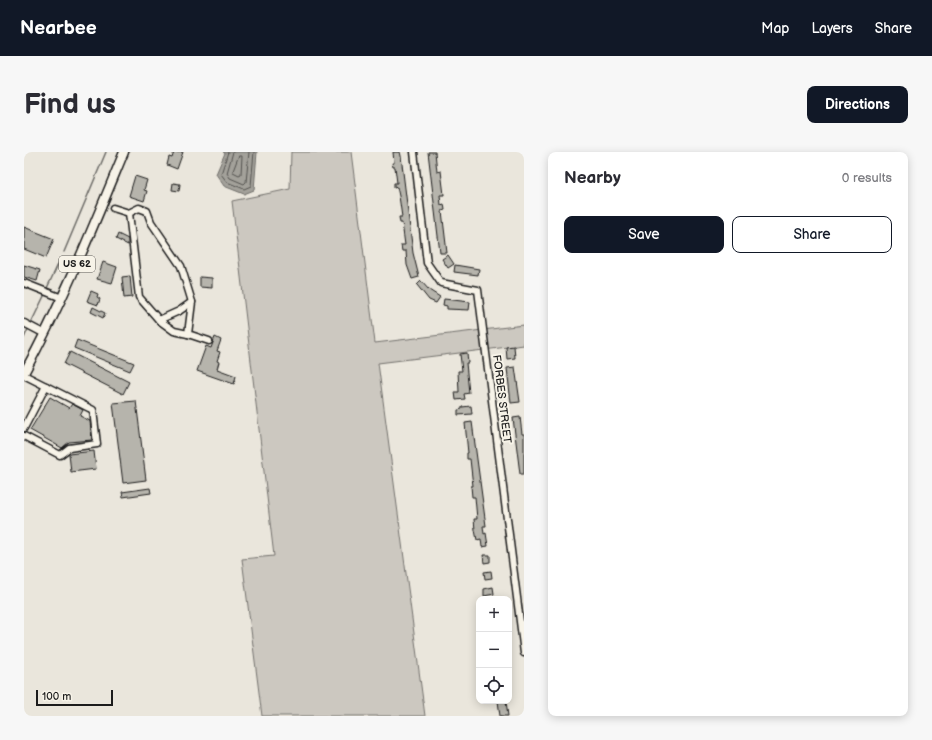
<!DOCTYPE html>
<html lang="en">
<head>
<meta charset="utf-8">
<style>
	:root { --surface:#fff; --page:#f7f7f7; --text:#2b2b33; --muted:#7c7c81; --line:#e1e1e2; --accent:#111827 }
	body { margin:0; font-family:"Balsamiq Sans",sans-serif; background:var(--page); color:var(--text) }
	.controls { position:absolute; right:12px; bottom:12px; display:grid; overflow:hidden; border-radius:8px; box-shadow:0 2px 10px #0003 }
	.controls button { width:36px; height:36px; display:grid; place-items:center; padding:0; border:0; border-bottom:1px solid var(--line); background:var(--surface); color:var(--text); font:20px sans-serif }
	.scale { position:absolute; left:12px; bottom:10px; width:77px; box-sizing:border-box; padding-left:4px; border:2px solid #1c1c1c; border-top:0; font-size:11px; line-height:14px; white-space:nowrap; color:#1c1c1c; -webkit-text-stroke:3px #f7f3e8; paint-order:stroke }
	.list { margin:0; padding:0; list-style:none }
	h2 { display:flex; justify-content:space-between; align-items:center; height:52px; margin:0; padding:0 16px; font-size:17px }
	h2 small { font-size:13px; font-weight:400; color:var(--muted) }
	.actions { display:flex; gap:8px; padding:12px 16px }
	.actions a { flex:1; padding:9px 0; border:1px solid var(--accent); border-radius:8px; text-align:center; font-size:14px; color:var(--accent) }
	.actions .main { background:var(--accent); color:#fff }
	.icon { flex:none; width:22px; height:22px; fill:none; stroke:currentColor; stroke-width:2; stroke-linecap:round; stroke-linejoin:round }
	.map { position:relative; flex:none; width:500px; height:564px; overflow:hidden; border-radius:8px }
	header { display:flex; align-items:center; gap:24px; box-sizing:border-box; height:56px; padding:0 20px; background:var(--accent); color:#fff }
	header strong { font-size:19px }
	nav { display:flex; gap:22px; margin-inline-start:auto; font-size:14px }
	.intro { display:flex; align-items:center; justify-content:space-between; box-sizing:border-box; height:96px; padding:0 24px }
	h1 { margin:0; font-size:28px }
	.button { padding:10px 18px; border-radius:8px; background:var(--accent); color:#fff; font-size:14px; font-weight:700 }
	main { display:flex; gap:24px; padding:0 24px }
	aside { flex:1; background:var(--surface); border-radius:8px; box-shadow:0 2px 10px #0003 }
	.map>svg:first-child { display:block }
	.green { fill:#ccc8c0; stroke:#74726e }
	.water { fill:#a3a19a; stroke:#6d6c68 }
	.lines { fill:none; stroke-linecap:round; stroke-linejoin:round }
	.shore { stroke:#52514e; stroke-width:1 }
	.stream { stroke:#6d6c68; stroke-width:1.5 }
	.building { fill:#b6b4ac; stroke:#1c1c1c }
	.minor-casing { stroke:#1c1c1c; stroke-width:9 }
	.major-casing { stroke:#1c1c1c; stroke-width:11 }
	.minor { stroke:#f7f3e8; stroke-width:6 }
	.major { stroke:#f7f3e8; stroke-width:8 }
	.labels { text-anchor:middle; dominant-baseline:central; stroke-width:4; stroke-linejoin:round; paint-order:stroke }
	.shield { fill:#f7f3e8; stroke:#5e5c59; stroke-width:1 }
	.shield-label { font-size:10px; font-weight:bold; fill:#1c1c1c }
	.street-label { font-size:11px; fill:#1c1c1c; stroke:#f7f3e8 }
</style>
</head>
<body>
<header>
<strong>Nearbee</strong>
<nav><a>Map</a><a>Layers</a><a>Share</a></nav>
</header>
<div class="intro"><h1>Find us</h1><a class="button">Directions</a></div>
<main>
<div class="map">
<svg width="500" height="564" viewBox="0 0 500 564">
	<rect width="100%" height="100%" fill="#eae6dc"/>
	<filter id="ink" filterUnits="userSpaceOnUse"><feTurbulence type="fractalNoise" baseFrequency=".025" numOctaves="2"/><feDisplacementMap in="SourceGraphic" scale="8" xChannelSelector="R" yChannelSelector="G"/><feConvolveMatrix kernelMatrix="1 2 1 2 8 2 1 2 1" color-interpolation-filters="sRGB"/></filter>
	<g filter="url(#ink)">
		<!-- green -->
		<polygon class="green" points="267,0 327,0 351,191 500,173 500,193 354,211 401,564 238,564 218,407 250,404 208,49 266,37"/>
		<!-- water -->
		<polygon class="water" points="199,0 233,0 230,38 220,42 200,34 192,22 201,1"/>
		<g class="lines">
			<!-- shore -->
			<g class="shore">
				<polyline points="204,0 197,22 203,30 220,37 227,34 230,0"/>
				<polyline points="209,0 203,21 206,26 220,32 222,30 225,0"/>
				<polygon points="215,4 218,4 217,22 215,23 209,20"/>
			</g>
			<!-- stream -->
			<g class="stream">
				<polyline points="40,100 82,0"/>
				<polyline points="23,136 37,106"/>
				<polyline points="7,171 21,142"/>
				<polyline points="0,186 4,177"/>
			</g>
		</g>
		<!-- building -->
		<g class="building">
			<polygon points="150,0 159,0 153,17 143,13 145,5 148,6"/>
			<polygon points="369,0 376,0 377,4 389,101 395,125 388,127 383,113 382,99 378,99 377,93 381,93 378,71 376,71 375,65 378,65 375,44 373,35 370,36 370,31 373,31 371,15 369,15 368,11 370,11"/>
			<polygon points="404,0 411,0 413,20 417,19 420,43 416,43 417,53 420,52 421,58 418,59 423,101 416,101"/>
			<polygon points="111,24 123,28 120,38 123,39 120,49 105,44"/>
			<polygon points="149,31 156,32 155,39 148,38"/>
			<polygon points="0,75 30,87 22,106 0,97"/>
			<polygon points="94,82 104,87 104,93 92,87"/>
			<polygon points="424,103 430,112 424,116 418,107"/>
			<polygon points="79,110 93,115 88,131 73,127"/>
			<polygon points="0,113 16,118 13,129 0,125"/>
			<polygon points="431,113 455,117 454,123 430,120"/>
			<polygon points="106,124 108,145 100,146 98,125"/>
			<polygon points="176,125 188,126 188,136 176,135"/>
			<polygon points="397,129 405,138 416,145 412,151 405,148 393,133"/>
			<polygon points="67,139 74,142 73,145 76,147 74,153 63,149"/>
			<polygon points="420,147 446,150 445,158 423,157 423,154 419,153"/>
			<polygon points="69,155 81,161 79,166 67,160"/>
			<polygon points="191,185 197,188 193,199 196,200 193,209 195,210 193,217 212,224 210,232 173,219 182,194 187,196"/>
			<polygon points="53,188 110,211 106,219 50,196"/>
			<polygon points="490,194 491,206 483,207 482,195"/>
			<polygon points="46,200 105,230 99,242 40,212"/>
			<polygon points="443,201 444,211 442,211 445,241 440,242 441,247 432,248 431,240 435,240 434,219 438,219 436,202"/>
			<polygon points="491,215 496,250 487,251 483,216"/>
			<polygon points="26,245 45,256 48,252 59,258 56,264 66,269 68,288 45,290 38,296 6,278"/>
			<polygon points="112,249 122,328 99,331 89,251"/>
			<polygon points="447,254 448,262 434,263 434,258 438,257 438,255"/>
			<polygon points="496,265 498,282 500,282 500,322 496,322 489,266"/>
			<polygon points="448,270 462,374 459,374 460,382 462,381 464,394 458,395 457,387 453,388 451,378 450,367 453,367 451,345 448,345 447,334 449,334 446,307 443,307 443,301 444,301 441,271"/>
			<polygon points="70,299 72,317 47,320 45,302"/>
			<polygon points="126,336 127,341 99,345 98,340"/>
			<polygon points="459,403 466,403 466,410 460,411"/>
			<polygon points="467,419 468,426 461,427 460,420"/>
			<polygon points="469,435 470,442 460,444 460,437"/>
			<polygon points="474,549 482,549 484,564 476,564"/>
		</g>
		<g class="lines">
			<defs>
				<g id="minor">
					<polyline points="390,0 403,111 417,131 454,138 500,501"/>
					<polyline points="89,56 105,61 115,56 123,59 127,70 157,114 168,150 164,182 185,189"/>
					<polyline points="105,61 115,145 135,168 150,179 164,182"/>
					<polyline points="0,131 38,146"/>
					<polyline points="135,168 155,159 168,150"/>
					<polyline points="0,171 21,182"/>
					<polyline points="0,223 69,258 73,292 45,296 36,303 0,284"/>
					<polyline points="0,276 22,234"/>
				</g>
				<path id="major" d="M0,221c39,-71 69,-146 100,-221"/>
			</defs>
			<!-- minor casing -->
			<use href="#minor" class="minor-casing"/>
			<!-- major casing -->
			<use href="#major" class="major-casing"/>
			<!-- minor -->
			<use href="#minor" class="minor"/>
			<!-- major -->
			<use href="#major" class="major"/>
		</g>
	</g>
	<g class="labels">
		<!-- shield labels -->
		<rect class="shield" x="35" y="104" width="36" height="16" rx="3"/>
		<g class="shield-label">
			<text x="53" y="112">US 62</text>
		</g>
		<!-- street labels -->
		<g class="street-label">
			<text transform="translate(478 247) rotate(83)">FORBES STREET</text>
		</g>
	</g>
</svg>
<div class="controls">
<button>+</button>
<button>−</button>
<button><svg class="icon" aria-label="locate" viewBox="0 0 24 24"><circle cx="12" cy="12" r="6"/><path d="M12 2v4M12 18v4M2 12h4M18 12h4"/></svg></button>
</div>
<div class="scale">100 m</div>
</div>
<aside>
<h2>Nearby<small>0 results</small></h2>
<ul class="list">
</ul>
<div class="actions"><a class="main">Save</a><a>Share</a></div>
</aside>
</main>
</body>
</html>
